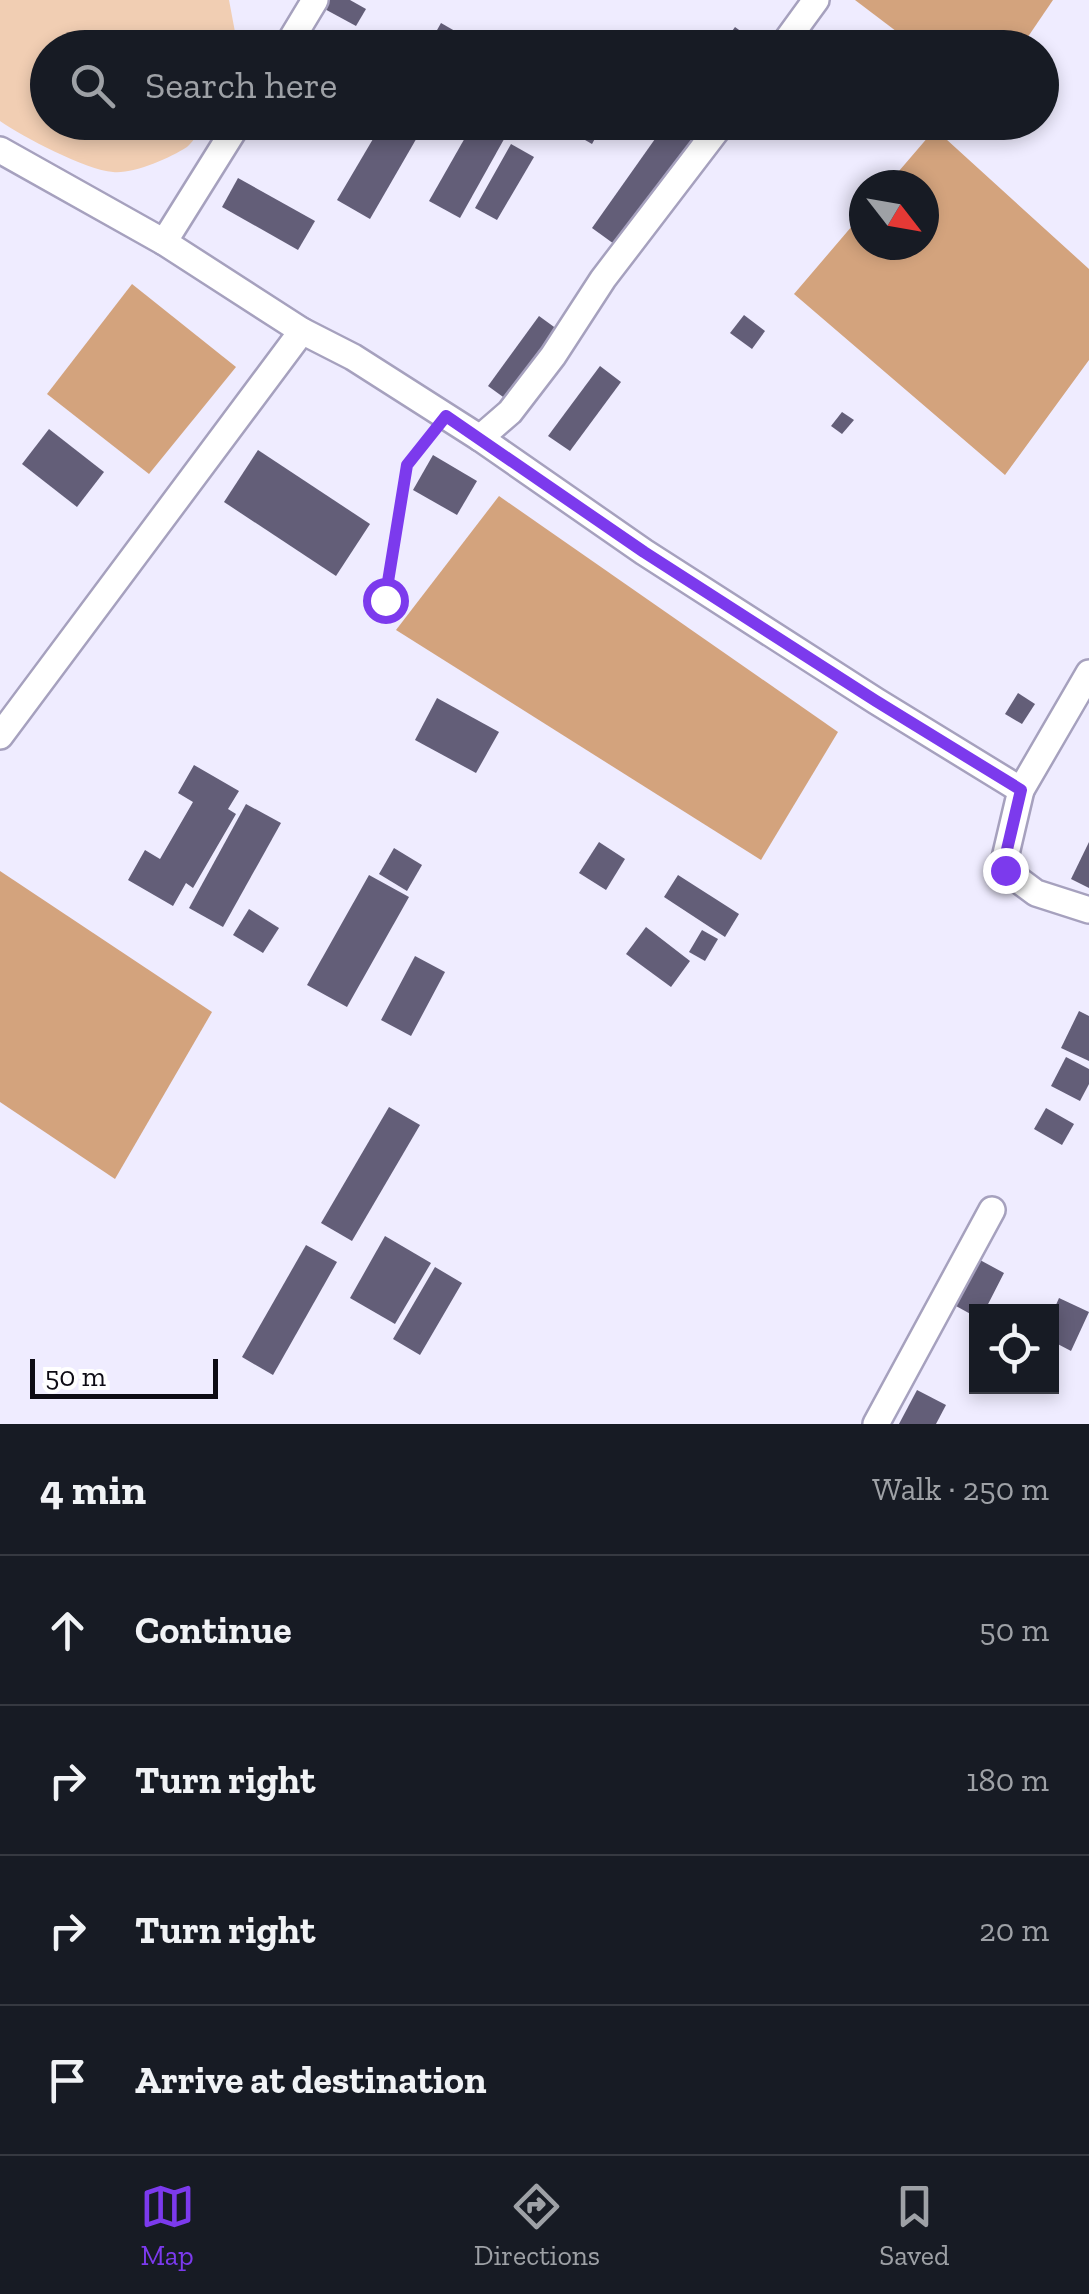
<!DOCTYPE html>
<html lang="en">
<head>
<meta charset="utf-8">
<style>
	:root { --surface:#171b24; --page:#242831; --text:#f1f3f6; --muted:#9ea1a6; --line:#363941; --accent:#7c3aed }
	body { margin:0; font-family:"Zilla Slab",serif; background:var(--page); color:var(--text) }
	.controls { position:absolute; right:30px; bottom:30px; display:grid; overflow:hidden; border-radius:0px; box-shadow:0 5px 15px #0003 }
	.controls button { width:90px; height:90px; display:grid; place-items:center; padding:0; border:0; border-bottom:2px solid var(--line); background:var(--surface); color:var(--text); font:50px sans-serif }
	.compass { position:absolute; left:849px; top:170px; width:90px; height:90px; border-radius:50%; background:var(--surface); box-shadow:0 5px 15px #0003; rotate:121deg }
	.scale { position:absolute; left:30px; bottom:25px; width:188px; box-sizing:border-box; padding-left:10px; border:5px solid #0d0b14; border-top:0; font-size:28px; line-height:35px; white-space:nowrap; color:#0d0b14; -webkit-text-stroke:8px #fff; paint-order:stroke }
	.stop { position:absolute; width:30px; height:30px; margin:-22px; border:8px solid #7c3aed; border-radius:50%; background:#fff }
	.stop.end { background:#7c3aed; border-color:#fff; box-shadow:0 2px 10px #0008 }
	.list { margin:0; padding:0; list-style:none }
	h2 { display:flex; justify-content:space-between; align-items:center; height:130px; margin:0; padding:0 40px; font-size:42px }
	h2 small { font-size:32px; font-weight:400; color:var(--muted) }
	.list li { display:grid; grid-template-columns:65px 1fr auto; gap:30px; align-items:center; box-sizing:border-box; height:150px; padding:0 40px; border-top:2px solid var(--line) }
	.list b { display:block; font-size:38px; white-space:nowrap }
	.list em { font-size:32px; font-style:normal; color:var(--muted) }
	.icon { flex:none; width:55px; height:55px; fill:none; stroke:currentColor; stroke-width:2; stroke-linecap:round; stroke-linejoin:round }
	.map { position:relative; flex:none; width:1089px; height:1424px; overflow:hidden }
	.search { position:absolute; background:var(--surface); box-shadow:0 5px 15px #0003; left:30px; right:30px; top:30px; height:110px; display:flex; align-items:center; gap:25px; box-sizing:border-box; padding:0 35px; border-radius:55px; color:var(--muted); font-size:38px }
	.sheet { height:730px; background:var(--surface) }
	nav { display:flex; justify-content:space-around; align-items:center; box-sizing:border-box; height:140px; border-top:2px solid var(--line); background:var(--surface); font-size:28px; color:var(--muted) }
	nav a { display:grid; justify-items:center; gap:5px }
	nav .on { color:var(--accent) }
	.map>svg:first-child { display:block }
	.green { fill:#f1ceb3 }
	.water { fill:#d3a37d }
	.building { fill:#635e78 }
	.lines { fill:none; stroke-linecap:round; stroke-linejoin:round }
	.minor-casing { stroke:#a6a1be; stroke-width:30 }
	.path { stroke:#878593; stroke-width:5; stroke-dasharray:8 8; stroke-linecap:butt }
	.minor { stroke:#fff; stroke-width:25 }
	.route { stroke:#7c3aed; stroke-width:12 }
</style>
</head>
<body>
<div class="map">
<svg width="1089" height="1424" viewBox="0 0 1089 1424">
	<rect width="100%" height="100%" fill="#efecff"/>
	<!-- green -->
	<path class="green" d="M0,0h229l6,32 -1,15 -186,1v74l158,1c-6,7 -12,18 -19,24 -17,11 -53,27 -74,25 -27,-2 -90,-35 -113,-51z"/>
	<!-- water -->
	<g class="water">
		<polygon points="855,0 1053,0 1021,47 917,47"/>
		<polygon points="935,129 1089,269 1089,360 1005,475 794,294 864,212 864,245 924,245 924,185 887,185"/>
		<polygon points="132,284 236,367 149,474 47,394"/>
		<polygon points="499,496 838,732 761,860 396,630"/>
		<polygon points="0,871 212,1012 115,1179 0,1102"/>
	</g>
	<!-- building -->
	<g class="building">
		<polygon points="325,0 350,0 366,9 356,26 321,7"/>
		<polygon points="441,23 474,42 470,48 427,48"/>
		<polygon points="735,27 764,48 720,48"/>
		<polygon points="383,122 426,122 370,219 337,200"/>
		<polygon points="474,122 491,122 508,132 460,218 429,201"/>
		<polygon points="554,122 604,122 592,144"/>
		<polygon points="667,122 711,122 621,249 592,228"/>
		<polygon points="511,144 534,157 497,220 475,208"/>
		<polygon points="238,178 315,221 298,250 222,207"/>
		<polygon points="744,315 765,331 752,349 730,333"/>
		<polygon points="539,316 561,332 510,402 488,386"/>
		<polygon points="600,366 621,382 570,451 548,436"/>
		<polygon points="842,412 854,420 842,434 831,426"/>
		<polygon points="49,429 104,472 77,507 22,464"/>
		<polygon points="258,450 370,524 336,576 224,502"/>
		<polygon points="433,455 477,481 457,515 413,490"/>
		<polygon points="1018,693 1035,704 1022,724 1005,714"/>
		<polygon points="437,698 499,732 476,773 415,740"/>
		<polygon points="194,765 239,791 228,809 236,814 193,888 186,883 173,906 128,880 145,850 160,859 193,802 178,793"/>
		<polygon points="246,804 281,823 223,927 189,908"/>
		<polygon points="599,842 625,859 606,890 579,873"/>
		<polygon points="1089,842 1089,888 1071,879"/>
		<polygon points="394,848 422,865 407,891 379,874"/>
		<polygon points="369,875 409,897 347,1007 307,985"/>
		<polygon points="678,875 739,914 725,937 664,897"/>
		<polygon points="249,909 279,928 263,953 233,935"/>
		<polygon points="646,927 690,961 671,987 626,954"/>
		<polygon points="702,930 718,939 705,961 689,952"/>
		<polygon points="415,956 445,972 411,1036 381,1020"/>
		<polygon points="1079,1011 1089,1016 1089,1061 1061,1048"/>
		<polygon points="1066,1057 1089,1069 1089,1084 1080,1101 1051,1086"/>
		<polygon points="389,1107 420,1125 352,1241 321,1223"/>
		<polygon points="1046,1108 1074,1124 1062,1145 1034,1129"/>
		<polygon points="385,1236 431,1263 395,1324 350,1298"/>
		<polygon points="306,1245 337,1262 273,1375 242,1357"/>
		<polygon points="980,1260 1004,1273 984,1312 976,1312 976,1317 956,1306"/>
		<polygon points="435,1267 462,1283 420,1355 393,1339"/>
		<polygon points="1059,1298 1089,1312 1071,1351 1052,1341 1052,1314"/>
		<polygon points="917,1390 946,1405 936,1424 899,1424"/>
	</g>
	<g class="lines">
		<defs>
			<g id="minor">
				<polyline points="286,48 315,0"/>
				<polyline points="781,48 816,0"/>
				<polyline points="0,150 164,242 302,331 353,357 480,438 644,552 876,701 1021,790 1005,858 1005,870 1036,893 1089,910"/>
				<polyline points="164,242 239,122"/>
				<polyline points="480,438 510,412 553,356 603,279 723,122"/>
				<polyline points="0,736 302,331"/>
				<polyline points="1021,790 1089,673"/>
				<polyline points="876,1424 992,1210"/>
			</g>
		</defs>
		<!-- minor casing -->
		<use href="#minor" class="minor-casing"/>
		<!-- path -->
		<polyline class="path" points="390,621 385,600 407,465 431,434"/>
		<!-- minor -->
		<use href="#minor" class="minor"/>
	</g>
	<g class="lines">
		<!-- route -->
		<polyline class="route" points="385,600 407,465 446,416 644,552 876,701 1021,790 1005,858 1005,870"/>
	</g>
</svg>
<div class="controls">
<button><svg class="icon" aria-label="locate" viewBox="0 0 24 24"><circle cx="12" cy="12" r="6"/><path d="M12 2v4M12 18v4M2 12h4M18 12h4"/></svg></button>
</div>
<svg class="compass" viewBox="-18 -18 36 36"><path d="M0-13l5 13h-10z" fill="#e53935"/><path d="M0 13l5-13h-10z" fill="#9ea1a6"/></svg>
<div class="scale">50 m</div>
<div class="stop" style="left:385px;top:600px"></div>
<div class="stop end" style="left:1005px;top:870px"></div>
<div class="search"><svg class="icon" aria-label="search" viewBox="0 0 24 24"><circle cx="10" cy="10" r="6"/><path d="M15 15l6 6"/></svg>Search here</div>
</div>
<section class="sheet">
<h2>4 min<small>Walk · 250 m</small></h2>
<ul class="list">
<li><svg class="icon" aria-label="ahead" viewBox="0 0 24 24"><path d="M12 20V5M6 11l6-6 6 6"/></svg><div><b>Continue</b></div><em>50 m</em></li>
<li><svg class="icon" aria-label="right" viewBox="0 0 24 24"><path d="M7 20v-9h11M14 6l5 5-5 5"/></svg><div><b>Turn right</b></div><em>180 m</em></li>
<li><svg class="icon" aria-label="right" viewBox="0 0 24 24"><path d="M7 20v-9h11M14 6l5 5-5 5"/></svg><div><b>Turn right</b></div><em>20 m</em></li>
<li><svg class="icon" aria-label="arrive" viewBox="0 0 24 24"><path d="M6 21V4h12l-3 4 3 4H6"/></svg><div><b>Arrive at destination</b></div></li>
</ul>
</section>
<nav>
<a class="on"><svg class="icon" aria-label="map" viewBox="0 0 24 24"><path d="M3 6l6-2 6 2 6-2v14l-6 2-6-2-6 2zM9 4v14M15 6v14"/></svg>Map</a>
<a><svg class="icon" aria-label="directions" viewBox="0 0 24 24"><path d="M12 3l9 9-9 9-9-9zM9 14v-3h6M13 9l2 2-2 2"/></svg>Directions</a>
<a><svg class="icon" aria-label="saved" viewBox="0 0 24 24"><path d="M7 4h10v16l-5-4-5 4z"/></svg>Saved</a>
</nav>
</body>
</html>
